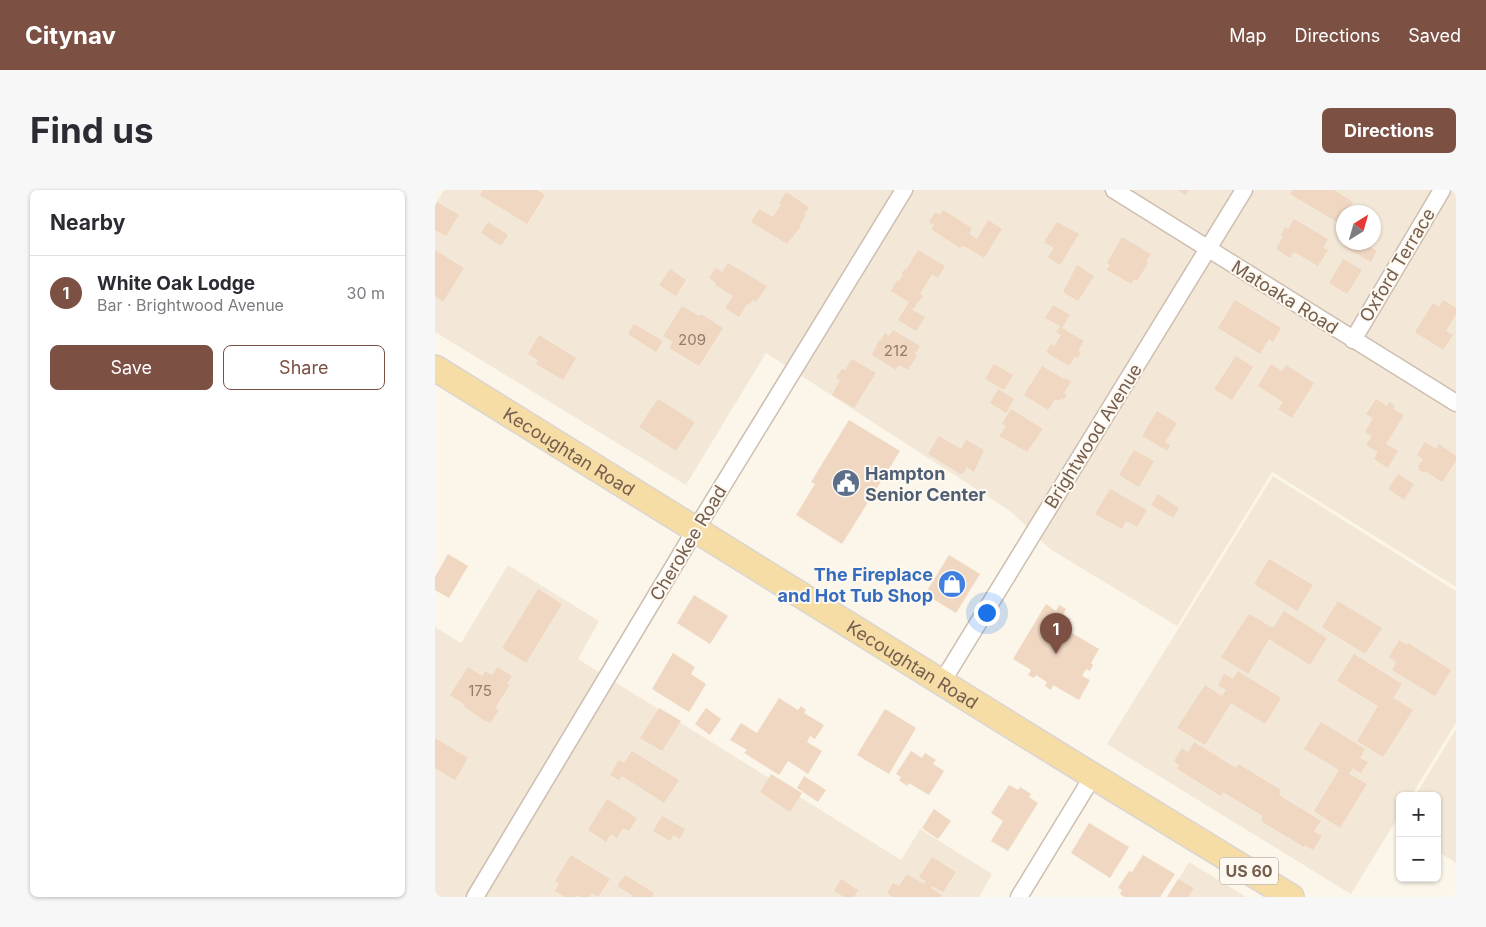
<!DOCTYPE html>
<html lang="en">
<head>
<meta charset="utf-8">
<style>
	:root { --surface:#fff; --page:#f7f7f7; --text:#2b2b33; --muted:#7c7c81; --line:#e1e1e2; --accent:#7c5043 }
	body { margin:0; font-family:Inter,sans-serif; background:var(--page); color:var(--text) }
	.controls { position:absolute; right:15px; bottom:15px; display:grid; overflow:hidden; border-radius:8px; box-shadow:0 1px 4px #0004 }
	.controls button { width:45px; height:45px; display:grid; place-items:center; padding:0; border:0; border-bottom:1px solid var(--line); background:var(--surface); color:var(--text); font:25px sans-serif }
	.compass { position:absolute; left:901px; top:15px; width:45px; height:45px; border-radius:50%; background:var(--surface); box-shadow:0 1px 4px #0004; rotate:37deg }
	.you { position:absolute; left:551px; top:422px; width:18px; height:18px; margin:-12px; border:4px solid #fff; border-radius:50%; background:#1a73e8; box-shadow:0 0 0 8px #1a73e833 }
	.badge { display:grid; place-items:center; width:32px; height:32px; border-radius:50%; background:var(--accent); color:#fff; font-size:16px; font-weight:700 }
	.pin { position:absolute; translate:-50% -41px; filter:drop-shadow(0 1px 2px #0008) }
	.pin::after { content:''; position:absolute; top:26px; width:18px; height:15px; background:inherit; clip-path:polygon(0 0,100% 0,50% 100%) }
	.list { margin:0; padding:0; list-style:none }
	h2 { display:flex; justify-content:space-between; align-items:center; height:65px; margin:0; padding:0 20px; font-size:21px }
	h2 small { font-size:16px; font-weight:400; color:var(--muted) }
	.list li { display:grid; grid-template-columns:32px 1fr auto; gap:15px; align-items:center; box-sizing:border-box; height:75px; padding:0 20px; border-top:1px solid var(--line) }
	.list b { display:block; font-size:19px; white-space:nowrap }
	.list p { margin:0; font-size:16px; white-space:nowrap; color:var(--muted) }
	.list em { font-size:16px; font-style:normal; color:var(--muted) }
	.actions { display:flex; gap:10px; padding:15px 20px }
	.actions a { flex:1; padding:11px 0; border:1px solid var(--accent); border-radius:8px; text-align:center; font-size:18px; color:var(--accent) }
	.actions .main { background:var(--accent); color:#fff }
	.map { position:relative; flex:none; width:1021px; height:707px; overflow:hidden; border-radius:8px }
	header { display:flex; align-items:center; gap:30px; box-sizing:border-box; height:70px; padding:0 25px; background:var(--accent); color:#fff }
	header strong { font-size:24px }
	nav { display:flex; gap:28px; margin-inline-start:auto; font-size:18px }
	.intro { display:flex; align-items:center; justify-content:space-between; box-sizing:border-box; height:120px; padding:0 30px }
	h1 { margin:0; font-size:35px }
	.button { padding:12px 22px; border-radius:8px; background:var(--accent); color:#fff; font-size:18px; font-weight:700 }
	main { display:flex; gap:30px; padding:0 30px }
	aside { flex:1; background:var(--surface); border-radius:8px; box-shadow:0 1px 4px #0004 }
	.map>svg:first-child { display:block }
	.residential { fill:#f3e8d8; fill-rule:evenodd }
	.building { fill:#efd7c2 }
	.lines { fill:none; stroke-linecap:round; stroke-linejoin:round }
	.minor-casing { stroke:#cdbeb0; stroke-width:19 }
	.primary-casing { stroke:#dbd5d1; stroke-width:28 }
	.minor { stroke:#fff; stroke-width:16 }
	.primary { stroke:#f6dda6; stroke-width:25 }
	.labels { text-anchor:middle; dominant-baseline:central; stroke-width:4; stroke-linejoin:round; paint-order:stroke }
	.number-label { font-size:15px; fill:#947c6b }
	.shield { fill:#fef9f0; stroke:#9e8c7f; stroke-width:1 }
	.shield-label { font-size:16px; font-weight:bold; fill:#755e4e }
	.street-label { font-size:18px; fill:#755e4e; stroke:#fef9f0 }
	.service-label { font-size:18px; font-weight:bold; fill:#4e5e75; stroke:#fef9f0; text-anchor:start }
	.shop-label { font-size:18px; font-weight:bold; fill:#366cbe; stroke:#fef9f0; text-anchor:end }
</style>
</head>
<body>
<header>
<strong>Citynav</strong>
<nav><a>Map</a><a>Directions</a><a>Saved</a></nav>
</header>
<div class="intro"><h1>Find us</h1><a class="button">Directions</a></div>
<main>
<aside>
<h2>Nearby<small></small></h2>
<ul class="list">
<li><span class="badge">1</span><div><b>White Oak Lodge</b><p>Bar · Brightwood Avenue</p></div><em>30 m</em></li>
</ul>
<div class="actions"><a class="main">Save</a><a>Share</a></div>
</aside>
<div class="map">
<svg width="1021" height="707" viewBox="0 0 1021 707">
	<rect width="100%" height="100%" fill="#fbf6e9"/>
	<!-- residential -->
	<g class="residential">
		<path d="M9,0h1012v397l-184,-115 -95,154 -127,-77 -40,-38 -244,-158 -80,132 -251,-153v-127zM908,22h30v30h-30z"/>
		<polygon points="838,286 1021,401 1021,533 976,606 965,606 965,624 916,704 672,554"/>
		<polygon points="73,375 164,431 143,469 466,670 485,639 557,684 544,707 0,707 0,437 26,453"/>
		<polygon points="1021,539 1021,673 1002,661 1002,606 980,606"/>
		<polygon points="754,672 811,707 733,707"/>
	</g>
	<!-- building -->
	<g class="building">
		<polygon points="48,0 102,0 110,5 92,34 45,5"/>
		<polygon points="742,0 754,0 751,5"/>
		<polygon points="857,0 899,0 918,12 912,22 908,22 908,28 905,34 855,4"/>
		<polygon points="351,2 374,17 369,24 371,25 365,35 366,36 352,54 316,32 324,19 338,27 346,14 344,13"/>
		<polygon points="2,12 24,25 11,46 0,40 0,16"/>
		<polygon points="508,20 537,38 534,44 542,49 553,30 567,39 549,68 531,57 527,56 525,58 496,39 499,35 494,32 500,22 505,25"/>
		<polygon points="859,29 893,49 888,58 893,60 883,76 859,62 855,68 841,59 848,46 846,45 850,37 853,39"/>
		<polygon points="53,32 73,45 66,56 46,43"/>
		<polygon points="622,32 644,44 625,75 613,67 619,58 609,52"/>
		<polygon points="687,47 716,64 711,72 713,73 702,91 699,89 696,94 672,80 675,75 672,73"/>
		<polygon points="910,52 927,52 942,61 936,72 908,56"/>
		<polygon points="0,60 29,78 8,112 0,106"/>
		<polygon points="483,60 510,76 503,88 497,84 485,104 488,106 477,120 490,127 481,141 463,130 474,112 456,101 462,90 464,91 468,85 466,84 470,79 471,80"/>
		<polygon points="908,69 927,80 912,104 894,93"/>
		<polygon points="293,73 332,96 321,112 318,110 314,115 312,114 304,127 290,118 298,106 280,95 281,93 274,88 281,78 287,82"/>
		<polygon points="642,75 659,86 643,111 628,102"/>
		<polygon points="235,79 251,90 241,106 224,95"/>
		<polygon points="800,110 846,138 838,152 834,149 825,164 783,138"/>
		<polygon points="1008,110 1021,118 1021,124 1011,141 1018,145 1008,160 980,142 998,113 1004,117"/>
		<polygon points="618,115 635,125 627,138 649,151 643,161 646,163 643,168 640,167 634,176 611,162 616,154 619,156 626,145 621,142 625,136 610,128"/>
		<polygon points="247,116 264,126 266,124 288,138 264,176 234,158 238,152 228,146"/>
		<polygon points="199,134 228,151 221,162 193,144"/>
		<polygon points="458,140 485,156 480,164 482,166 473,180 464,175 461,180 437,165 444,150 445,151 450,143 454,146"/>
		<polygon points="104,145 141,168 128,190 101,174 103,170 93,164"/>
		<polygon points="801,166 818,177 797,210 779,199"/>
		<polygon points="417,169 441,183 419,218 397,205 405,190 401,188 407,179 410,180"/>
		<polygon points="559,174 578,185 569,200 550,189"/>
		<polygon points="836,174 847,181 851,175 879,193 857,228 843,219 848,212 823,196"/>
		<polygon points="607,176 629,189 630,188 636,192 629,203 632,205 628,210 626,208 624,211 620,209 613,220 589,205"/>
		<polygon points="563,199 579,209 571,223 555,213"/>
		<polygon points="223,209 260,232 241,261 204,237"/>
		<polygon points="941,209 952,216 954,212 960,216 958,219 969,225 951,254 963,261 953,278 939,269 943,262 931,255 937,246 930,242 938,228 931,224"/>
		<polygon points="576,219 608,239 592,262 564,246 571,236 567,234"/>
		<polygon points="722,221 742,233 730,252 735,255 732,261 707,246"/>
		<polygon points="414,230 465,261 407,354 361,325 380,294 376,292"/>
		<polygon points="504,246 526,259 531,250 549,260 539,282 532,277 527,285 493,264"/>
		<polygon points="990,252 1001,259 1004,254 1021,266 1021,271 1007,292 990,281 989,283 983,280 985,278 983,277 988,269 982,265"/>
		<polygon points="699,260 719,271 704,297 684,285"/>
		<polygon points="963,284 979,294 969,310 953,299"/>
		<polygon points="675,299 712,320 702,337 691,331 687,339 660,324"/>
		<polygon points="723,304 744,318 738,328 716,315"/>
		<polygon points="13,364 33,376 14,408 0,400 0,387"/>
		<polygon points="514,365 545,384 521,423 490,404"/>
		<polygon points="834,369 878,395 862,421 819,394"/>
		<polygon points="103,399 127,414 91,473 67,458"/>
		<polygon points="259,405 293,426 275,454 242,433"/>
		<polygon points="903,411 947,438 930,464 887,437"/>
		<polygon points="611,414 621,421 624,415 631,419 628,425 636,429 630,439 664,459 656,473 658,475 655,481 651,479 647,486 655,490 644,510 618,495 616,500 610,496 612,492 601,485 599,488 593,485 596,480 578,469"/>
		<polygon points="849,421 892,448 875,475 834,449 813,484 786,467 814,424 838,438"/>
		<polygon points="964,450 972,455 973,453 1016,480 1000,506 957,480 961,472 954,467"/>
		<polygon points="238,463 260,477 256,484 271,494 254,522 217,499"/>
		<polygon points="919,464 967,494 958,508 978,520 948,567 922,551 943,516 902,491"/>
		<polygon points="33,477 47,486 50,481 57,485 63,477 77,486 72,494 75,495 60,518 64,520 55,533 52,531 52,532 29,517 30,515 15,505"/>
		<polygon points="803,481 846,508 830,534 796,513 770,555 742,538 770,495 787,506 791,500 783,495 789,484 798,489"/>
		<polygon points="344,508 363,520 366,516 371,520 369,523 389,535 380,549 375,546 372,552 387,561 373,584 353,571 344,585 309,563 312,560 295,550 306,533 322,543"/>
		<polygon points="224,518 246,531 227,561 205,548"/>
		<polygon points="271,518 286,529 275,545 260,534"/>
		<polygon points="450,519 481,538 454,584 422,565"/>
		<polygon points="886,532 930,559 925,568 933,572 926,583 918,578 914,584 932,594 905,638 879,621 904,580 869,559"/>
		<polygon points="0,548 33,568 20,590 0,578"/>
		<polygon points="759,552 801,578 803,574 846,600 844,605 886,631 879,641 887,646 878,660 870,655 869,657 826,631 828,626 788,602 786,606 742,579 744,575 739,571 747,558 753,562"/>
		<polygon points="197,561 244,590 229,613 187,586 184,590 175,585 184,570 189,573"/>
		<polygon points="476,561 487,568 490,563 501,570 498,574 509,581 494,605 474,593 472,596 464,590 466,587 461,584"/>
		<polygon points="336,584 367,603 355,622 325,602"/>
		<polygon points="369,586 391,600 383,612 362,598"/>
		<polygon points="574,595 583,600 585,597 596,604 594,607 603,613 573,661 556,651 568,631 556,623"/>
		<polygon points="172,609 202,628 194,641 188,638 182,648 176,644 171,652 153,640"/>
		<polygon points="499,619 516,631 503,649 487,638"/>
		<polygon points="227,626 250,639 245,649 239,645 235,651 218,641"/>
		<polygon points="654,633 694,657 675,688 636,663"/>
		<polygon points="136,665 175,689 163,707 157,703 155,707 146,707 142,705 141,707 130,707 120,701 124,693 120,691"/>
		<polygon points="708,665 740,684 725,707 689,707 685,704 687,700 683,698 694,681 697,682"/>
		<polygon points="497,667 521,682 508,702 497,696 496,698 507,705 506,707 458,707 452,703 458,693 464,696 472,684 489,694 491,691 484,687"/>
		<polygon points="190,685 219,703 217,707 196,707 197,705 182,696"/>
		<polygon points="406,689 423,700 419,707 409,707 399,701"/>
		<polygon points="743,689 759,698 753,707 732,707"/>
	</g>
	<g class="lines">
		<defs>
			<g id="minor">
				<polyline points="679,0 1021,213"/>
				<polyline points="918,150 1007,0"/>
				<polyline points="507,492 809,0"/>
				<polyline points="40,707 261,339 469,0"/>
				<polyline points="584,707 658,586"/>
			</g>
			<g id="primary">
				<path id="s1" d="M0,178l627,389 229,140"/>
			</g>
		</defs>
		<!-- minor casing -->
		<use href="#minor" class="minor-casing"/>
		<!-- primary casing -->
		<use href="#primary" class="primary-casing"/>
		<!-- minor -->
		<use href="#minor" class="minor"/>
		<!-- primary -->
		<use href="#primary" class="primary"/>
	</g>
	<!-- icons -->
	<defs>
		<symbol id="civic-disc" viewBox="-11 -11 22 22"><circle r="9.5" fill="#5c6f8a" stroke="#fef9f0"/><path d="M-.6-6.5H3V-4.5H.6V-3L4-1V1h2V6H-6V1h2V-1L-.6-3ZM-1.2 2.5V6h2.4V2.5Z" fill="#fff"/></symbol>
		<symbol id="shop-disc" viewBox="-11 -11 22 22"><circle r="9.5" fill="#3f7fe0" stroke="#fef9f0"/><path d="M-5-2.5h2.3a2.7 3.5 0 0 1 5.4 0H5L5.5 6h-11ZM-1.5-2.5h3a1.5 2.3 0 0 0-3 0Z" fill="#fff"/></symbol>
	</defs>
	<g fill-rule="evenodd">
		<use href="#civic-disc" x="395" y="277" width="32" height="32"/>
		<use href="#shop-disc" x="501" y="378" width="32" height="32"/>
	</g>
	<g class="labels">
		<!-- number labels -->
		<g class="number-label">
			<text x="257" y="149">209</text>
			<text x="461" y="160">212</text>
			<text x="45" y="500">175</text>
		</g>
		<!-- shield labels -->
		<rect class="shield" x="785" y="667.5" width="58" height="27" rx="4"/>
		<g class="shield-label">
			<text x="814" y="681">US 60</text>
		</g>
		<!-- street labels -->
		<g class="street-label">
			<text transform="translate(962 75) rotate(-59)">Oxford Terrace</text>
			<text transform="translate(850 107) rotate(32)">Matoaka Road</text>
			<text transform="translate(658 246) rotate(-58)">Brightwood Avenue</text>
			<text stroke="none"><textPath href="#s1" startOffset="158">Kecoughtan Road</textPath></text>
			<text transform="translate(253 353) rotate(-59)">Cherokee Road</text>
			<text stroke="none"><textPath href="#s1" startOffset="562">Kecoughtan Road</textPath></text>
		</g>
		<!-- service labels -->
		<g class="service-label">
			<text x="430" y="283">Hampton<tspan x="430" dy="21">Senior Center</tspan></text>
		</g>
		<!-- shop labels -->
		<g class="shop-label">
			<text x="498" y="384">The Fireplace<tspan x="498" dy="21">and Hot Tub Shop</tspan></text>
		</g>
	</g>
</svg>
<div class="controls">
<button>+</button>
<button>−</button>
</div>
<svg class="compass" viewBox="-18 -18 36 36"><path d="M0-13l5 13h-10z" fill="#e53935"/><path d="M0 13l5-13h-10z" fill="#7c7c81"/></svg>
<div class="you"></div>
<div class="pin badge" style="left:621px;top:464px">1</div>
</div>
</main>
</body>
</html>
